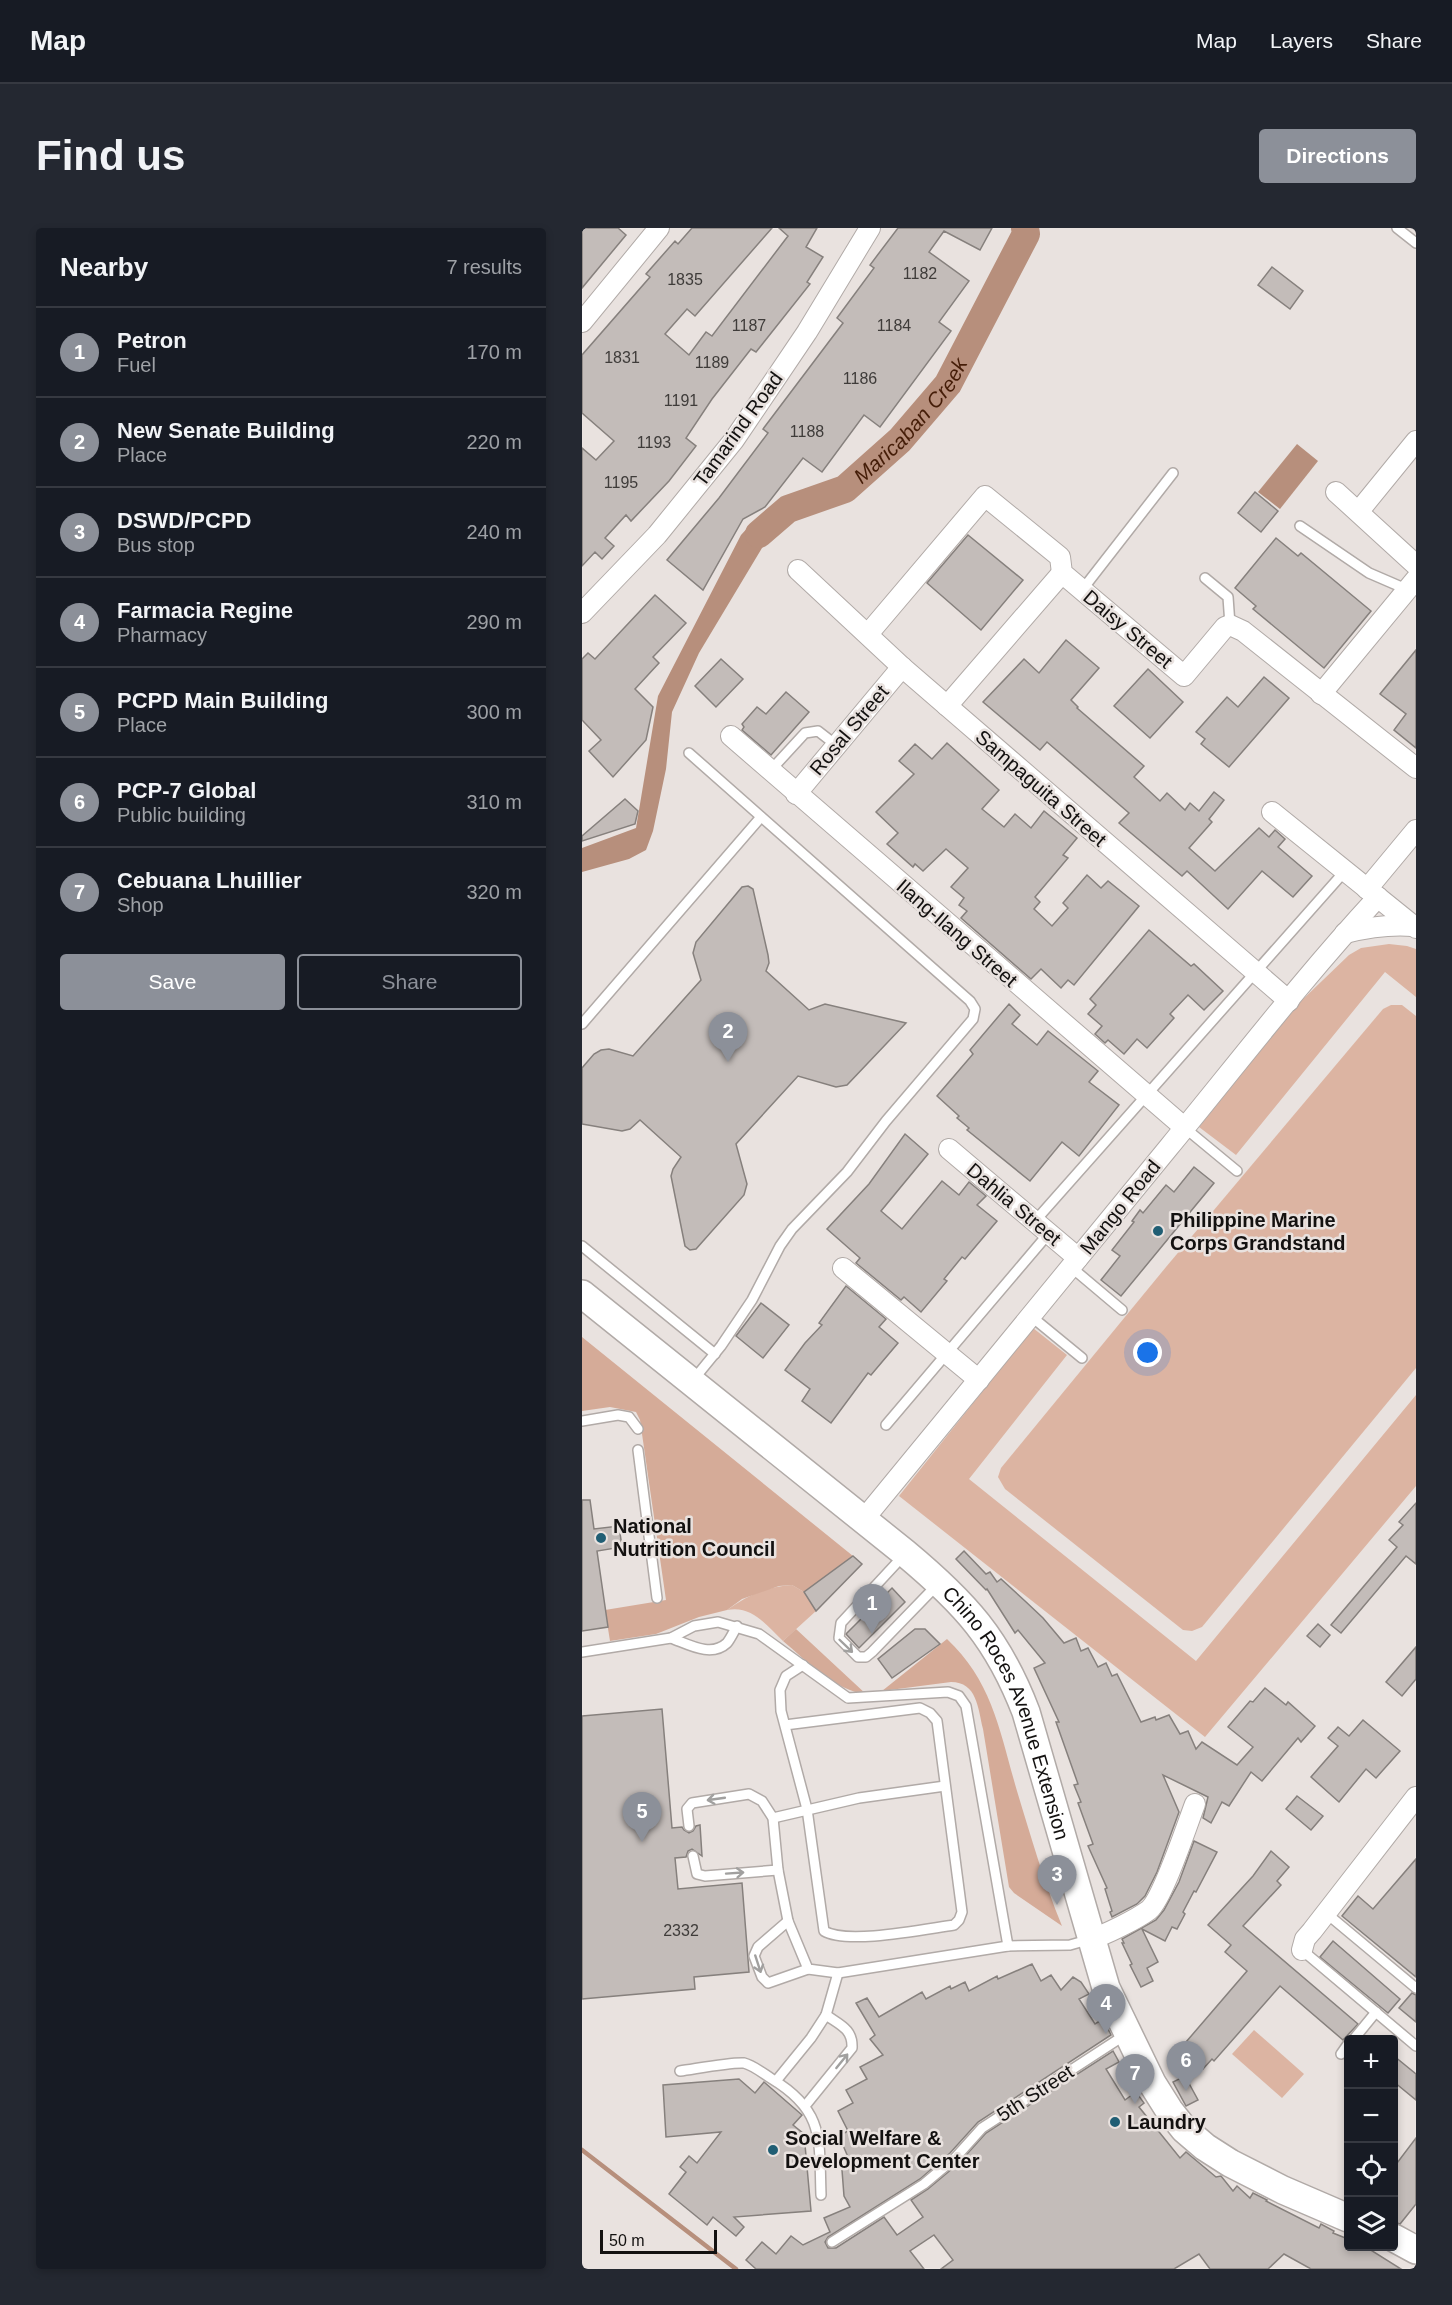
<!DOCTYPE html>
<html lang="en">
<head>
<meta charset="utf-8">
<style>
	:root { --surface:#171b24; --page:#242831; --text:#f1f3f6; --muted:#9ea1a6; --line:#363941; --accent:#8c9099 }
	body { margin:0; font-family:Helvetica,sans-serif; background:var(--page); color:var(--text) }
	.controls { position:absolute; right:18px; bottom:18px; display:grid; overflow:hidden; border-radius:6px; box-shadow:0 3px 9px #0003 }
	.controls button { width:54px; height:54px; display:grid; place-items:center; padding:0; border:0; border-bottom:2px solid var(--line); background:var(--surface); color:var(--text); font:30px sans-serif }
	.scale { position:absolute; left:18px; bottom:15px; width:117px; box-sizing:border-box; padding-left:6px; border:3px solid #131110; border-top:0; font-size:16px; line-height:21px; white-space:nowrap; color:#131110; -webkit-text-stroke:4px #e9e2df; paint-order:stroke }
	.you { position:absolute; left:566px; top:1125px; width:21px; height:21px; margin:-15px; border:4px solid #fff; border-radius:50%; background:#1a73e8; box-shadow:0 0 0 9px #1a73e833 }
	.badge { display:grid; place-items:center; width:39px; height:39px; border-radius:50%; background:var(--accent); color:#fff; font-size:20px; font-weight:700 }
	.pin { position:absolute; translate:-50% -50px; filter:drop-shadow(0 2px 3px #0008) }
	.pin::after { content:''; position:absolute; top:32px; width:21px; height:18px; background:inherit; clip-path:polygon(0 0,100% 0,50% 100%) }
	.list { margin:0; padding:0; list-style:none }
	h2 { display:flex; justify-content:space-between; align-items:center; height:78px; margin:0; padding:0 24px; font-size:26px }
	h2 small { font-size:20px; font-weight:400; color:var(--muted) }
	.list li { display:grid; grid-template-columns:39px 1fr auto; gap:18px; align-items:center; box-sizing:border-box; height:90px; padding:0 24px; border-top:2px solid var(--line) }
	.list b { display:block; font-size:22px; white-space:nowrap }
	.list p { margin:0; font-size:20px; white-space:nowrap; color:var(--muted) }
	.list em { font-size:20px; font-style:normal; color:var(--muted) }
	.actions { display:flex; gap:12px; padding:18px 24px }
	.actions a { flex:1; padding:14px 0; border:2px solid var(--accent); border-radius:6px; text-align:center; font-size:21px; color:var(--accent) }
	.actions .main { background:var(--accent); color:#fff }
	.icon { flex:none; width:33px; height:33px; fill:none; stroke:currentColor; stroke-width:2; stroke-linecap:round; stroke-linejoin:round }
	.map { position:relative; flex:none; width:834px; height:2041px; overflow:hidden; border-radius:6px }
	header { display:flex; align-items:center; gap:36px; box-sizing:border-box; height:84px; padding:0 30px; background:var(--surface); border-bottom:2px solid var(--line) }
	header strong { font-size:28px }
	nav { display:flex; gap:33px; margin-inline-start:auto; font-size:21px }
	.intro { display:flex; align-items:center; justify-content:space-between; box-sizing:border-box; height:144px; padding:0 36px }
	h1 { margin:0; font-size:42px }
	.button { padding:15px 27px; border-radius:6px; background:var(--accent); color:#fff; font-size:21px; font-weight:700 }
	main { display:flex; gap:36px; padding:0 36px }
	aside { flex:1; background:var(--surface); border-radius:6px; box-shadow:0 3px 9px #0003 }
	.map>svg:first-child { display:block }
	.green { fill:#dcb4a2 }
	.forest { fill:#d5ab98 }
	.water { fill:#b78f7c }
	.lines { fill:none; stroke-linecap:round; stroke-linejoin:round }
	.stream { stroke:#b78f7c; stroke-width:4.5 }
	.river { stroke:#b78f7c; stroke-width:28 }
	.building { fill:#c3bcb9; stroke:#86807d; stroke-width:1.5 }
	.lane-casing { stroke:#b1aaa7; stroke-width:12 }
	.street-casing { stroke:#b1aaa7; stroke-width:22 }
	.secondary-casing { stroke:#b1aaa7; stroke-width:30 }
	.lane { stroke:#fff; stroke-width:9 }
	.street { stroke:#fff; stroke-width:20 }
	.secondary { stroke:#fff; stroke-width:27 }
	.oneway { stroke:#a1a09f }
	.poi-dot { fill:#205e74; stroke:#e9e2df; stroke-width:2 }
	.labels { text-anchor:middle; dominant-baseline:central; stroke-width:5; stroke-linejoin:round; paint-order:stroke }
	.number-label { font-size:16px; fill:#3f3c3a }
	.street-label { font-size:20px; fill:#131110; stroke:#e9e2df }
	.poi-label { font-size:20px; font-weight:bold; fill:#131110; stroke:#e9e2df; text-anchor:start }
	.water-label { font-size:21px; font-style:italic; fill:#451d08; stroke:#e9e2df }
</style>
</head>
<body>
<header>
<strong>Map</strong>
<nav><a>Map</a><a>Layers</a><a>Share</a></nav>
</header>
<div class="intro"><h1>Find us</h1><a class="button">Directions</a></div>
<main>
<aside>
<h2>Nearby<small>7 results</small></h2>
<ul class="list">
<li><span class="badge">1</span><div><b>Petron</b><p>Fuel</p></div><em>170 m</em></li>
<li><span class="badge">2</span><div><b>New Senate Building</b><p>Place</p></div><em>220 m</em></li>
<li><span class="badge">3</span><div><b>DSWD/PCPD</b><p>Bus stop</p></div><em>240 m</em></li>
<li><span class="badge">4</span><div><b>Farmacia Regine</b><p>Pharmacy</p></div><em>290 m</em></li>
<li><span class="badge">5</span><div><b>PCPD Main Building</b><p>Place</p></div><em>300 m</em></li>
<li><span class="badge">6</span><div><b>PCP-7 Global</b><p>Public building</p></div><em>310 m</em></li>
<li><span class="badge">7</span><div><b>Cebuana Lhuillier</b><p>Shop</p></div><em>320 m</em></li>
</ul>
<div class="actions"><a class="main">Save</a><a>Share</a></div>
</aside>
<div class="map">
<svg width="834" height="2041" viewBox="0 0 834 2041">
	<rect width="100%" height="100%" fill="#e9e2df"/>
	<!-- green -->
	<g class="green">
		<polygon points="807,716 825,718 834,721 834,769 803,744 654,927 617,899 716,776 767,727 779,720"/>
		<polygon points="809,777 820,777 834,788 834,1140 620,1399 610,1403 601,1402 423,1261 416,1249 419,1240 584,1039 801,781"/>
		<polygon points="451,1100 485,1127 387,1251 614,1433 834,1167 834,1258 623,1509 317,1268"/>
		<path d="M210,1357l12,7 12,19 -33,30c-17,-16 -31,-36 -56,-31 20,-14 41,-24 65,-25z"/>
		<polygon points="672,1802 722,1846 700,1870 650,1826"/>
	</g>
	<!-- forest -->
	<g class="forest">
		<polygon points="0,1109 271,1328 222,1364 210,1357 197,1358 160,1371 145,1382 117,1389 74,1406 28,1413 23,1382 84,1372 58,1192 54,1184 28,1179 0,1183"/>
		<path d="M214,1401l71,66c-34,-6 -59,-33 -84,-54z"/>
		<path d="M365,1411c46,43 53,94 70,152 14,46 27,91 45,135l-48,-33 -5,-6 -26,-158c-5,-21 -6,-47 -32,-47l-69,9z"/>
	</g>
	<!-- water -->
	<g class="water">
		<polygon points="715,216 736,233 698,281 676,264"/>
		<polygon points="203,272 211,293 189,310 180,320 117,425 90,484 84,541 71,603 64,622 47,631 0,644 0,620 54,600 76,468 159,307 169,296"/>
	</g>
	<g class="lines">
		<!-- stream -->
		<polyline class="stream" points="0,1922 154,2041"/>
		<!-- river -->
		<path class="river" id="s1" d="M177,306l29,-25 57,-20 55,-49 48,-56 78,-150 -1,-6"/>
	</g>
	<!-- building -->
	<g class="building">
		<polygon points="0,0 36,0 44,7 0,60"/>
		<polygon points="110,0 190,0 113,88 105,81 83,106 107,127 124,104 130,108 206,8 197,0 235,0 224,19 241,29 225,54 228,56 174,124 169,121 130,171 104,210 114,218 87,253 49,293 44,287 23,310 32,318 20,331 13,324 0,338 0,220 14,232 32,213 0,185 0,127 68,49 64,46 93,13 96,16"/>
		<polygon points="316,0 410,0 398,22 362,3 347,24 387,53 357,94 369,103 298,199 282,187 240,244 221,230 183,279 161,291 121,362 85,332 137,270 186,205 181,201 261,95 255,90 292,40 288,37"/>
		<polygon points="690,39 721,63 708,81 676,57"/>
		<polygon points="673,264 696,283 679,304 656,285"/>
		<polygon points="386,307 441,352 399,402 345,355"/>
		<polygon points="694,310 716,328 719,325 789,383 742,440 671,381 674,378 653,360"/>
		<polygon points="73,367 104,395 71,429 77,435 53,461 71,479 64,512 31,549 7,523 19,512 0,492 0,431 6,425 13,431"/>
		<polygon points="484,412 517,440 489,472 496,479 495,480 562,538 552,549 578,573 585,565 603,582 608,575 617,583 632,564 642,572 627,591 630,594 607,620 633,643 677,600 687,609 693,602 703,611 696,619 730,648 711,669 680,643 646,681 605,643 600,648 537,595 547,585 465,514 458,522 401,474 442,431 457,445"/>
		<polygon points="834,422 834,520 812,502 824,486 798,466"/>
		<polygon points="139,431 161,451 134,479 113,458"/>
		<polygon points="566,441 601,474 568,510 532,478"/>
		<polygon points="682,449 707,470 647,539 619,516 623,511 614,504 645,469 656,479"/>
		<polygon points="204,464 227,484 189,527 160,502 162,499 160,496 175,479 184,486"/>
		<polygon points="365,515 417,562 400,581 422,599 433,586 449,600 462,583 495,610 481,627 486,630 453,669 458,674 452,681 470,698 486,680 481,675 505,647 519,660 526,653 557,678 492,757 486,752 479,760 459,741 449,751 379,690 385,683 377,677 382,670 369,659 386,640 364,621 341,643 333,636 331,639 305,616 316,605 294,584 332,546 317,533 333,516 350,531"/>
		<polygon points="43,571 56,583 53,596 0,613 0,608"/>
		<polygon points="166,658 171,661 186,727 187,735 184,743 227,782 243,776 324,795 265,857 254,859 216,848 154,916 165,956 162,967 114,1021 108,1022 103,1018 89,948 91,941 99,929 58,892 48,901 40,903 0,896 0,840 12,826 19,822 27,821 51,828 119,752 111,725 114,714 160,659"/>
		<polygon points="567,702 609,738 612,736 641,763 622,782 606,767 588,786 592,790 565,820 555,811 542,826 526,812 523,815 513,806 520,798 506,786 514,777 508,771"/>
		<polygon points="427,776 438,787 430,796 455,817 466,803 516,843 507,854 537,877 497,928 480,914 448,953 385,902 387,900 375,890 377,888 355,868 391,826 388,822"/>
		<polygon points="323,906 346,926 299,983 320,1001 360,953 377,967 387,954 404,968 395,977 415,993 383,1031 380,1029 362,1051 365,1053 339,1084 322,1069 319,1072 274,1035 278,1030 245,1001 287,956"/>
		<polygon points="612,939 632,955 539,1068 519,1052 538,1028 530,1022 552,994 550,993 558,982 561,985 584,957 592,964"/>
		<polygon points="264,1058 304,1091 297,1099 316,1115 289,1147 286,1145 249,1195 220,1173 228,1161 203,1142 223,1115 240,1097 237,1095"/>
		<polygon points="179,1075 207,1097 181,1130 154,1108"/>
		<polygon points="0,1272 8,1272 12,1301 37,1298 40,1319 15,1323 26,1399 0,1403"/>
		<polygon points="834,1275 834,1336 824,1328 759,1405 749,1397 815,1319 807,1312 821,1297 817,1294"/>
		<polygon points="382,1323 404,1346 408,1344 415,1354 419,1351 443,1373 461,1390 482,1415 494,1410 499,1423 506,1420 516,1439 524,1435 530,1448 535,1446 559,1494 573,1489 574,1492 587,1487 598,1506 606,1503 614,1521 620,1514 655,1537 671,1519 646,1499 668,1473 671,1474 683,1460 704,1477 706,1474 733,1498 719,1514 716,1510 680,1553 669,1544 647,1578 640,1574 629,1595 621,1590 626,1569 581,1547 597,1584 575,1644 563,1668 555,1676 530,1689 528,1684 530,1683 523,1661 525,1660 506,1618 511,1616 496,1575 499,1574 492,1557 496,1556 474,1494 477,1494 452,1440 463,1435 436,1402 433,1405 405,1361 404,1362 374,1331"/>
		<polygon points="271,1328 280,1336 234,1383 222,1364"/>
		<polygon points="310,1360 323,1374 277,1420 264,1406"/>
		<polygon points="736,1396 748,1407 738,1419 725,1408"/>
		<polygon points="333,1401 343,1401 358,1416 310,1450 296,1431"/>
		<polygon points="834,1419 834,1451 820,1468 804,1454"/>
		<polygon points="80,1481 90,1600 100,1599 102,1602 107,1605 111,1603 114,1598 118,1597 120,1628 110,1621 106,1623 104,1629 93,1630 96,1661 160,1655 167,1744 112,1749 113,1761 0,1771 0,1488"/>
		<polygon points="781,1492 818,1523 794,1550 784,1541 757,1574 729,1549 756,1518 746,1510 756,1499 767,1508"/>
		<polygon points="715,1568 741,1588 729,1602 704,1581"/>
		<polygon points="612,1613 635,1624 614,1664 612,1663 601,1684 603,1686 595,1701 590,1699 583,1713 560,1701 576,1734 565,1740 571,1753 559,1759 548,1737 550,1736 540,1715 542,1715 540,1711 574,1692 582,1682 597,1654"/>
		<polygon points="689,1623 707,1639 695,1653 699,1657 661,1698 776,1796 761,1812 698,1758 632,1833 630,1831 621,1841 598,1821 665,1743 643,1724 649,1717 626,1697 671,1648"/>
		<polygon points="834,1631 834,1749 760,1688 776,1668 791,1681"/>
		<polygon points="751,1713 818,1771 806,1785 738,1729"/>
		<polygon points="450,1736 459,1753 469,1747 479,1762 491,1749 499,1754 507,1766 497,1771 513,1796 521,1791 529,1807 396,1894 368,1925 338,1951 246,2009 243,2014 246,2020 254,2020 302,1989 315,2007 341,1989 329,1972 346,1961 377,1935 404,1905 531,1823 537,1834 524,1841 543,1872 554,1864 562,1875 557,1879 598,1930 604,1924 634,1949 639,1948 651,1963 655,1958 668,1970 671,1965 685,1972 684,1973 737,2000 739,1996 752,2003 751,2005 766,2011 766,2019 784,2019 819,2041 729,2041 702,2026 686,2041 628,2041 617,2026 592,2041 359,2041 371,2032 352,2007 328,2023 342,2041 174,2041 164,2032 180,2014 194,2026 209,2008 221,2017 248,2004 242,1990 268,1979 262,1968 259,1929 266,1929 257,1908 266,1903 256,1883 271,1875 264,1862 285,1851 278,1839 301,1827 288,1811 293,1807 274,1775 285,1770 297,1789 340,1764 344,1771 368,1758 369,1761 383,1754 387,1763 415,1748 416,1751"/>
		<polygon points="830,1765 834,1767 834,1794 817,1780"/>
		<polygon points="812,1828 834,1846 834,1872 812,1854"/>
		<polygon points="603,1848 616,1872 604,1878 591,1854"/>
		<polygon points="157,1851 173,1865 182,1854 220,1887 211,1897 222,1906 229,1983 152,1989 162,1999 154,2008 131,1989 125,1997 87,1966 104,1944 98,1939 107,1928 115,1935 139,1904 84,1909 81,1857"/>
		<polygon points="834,1910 834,1976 818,1996 812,1994 812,1939"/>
	</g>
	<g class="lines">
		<defs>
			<g id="lane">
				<polyline points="815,0 834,15"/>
				<polyline points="718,298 787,345 824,361"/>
				<polyline points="623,350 646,369 648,397"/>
				<polyline points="500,362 591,245"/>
				<polyline points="107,525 388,773 393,781 391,791 304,893 265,944 210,1001 198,1018 170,1072 139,1118 112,1151"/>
				<polyline points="188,543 223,505 236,503 254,517"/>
				<polyline points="0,796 179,589"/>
				<polyline points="603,900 655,943"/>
				<polyline points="453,993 763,643"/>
				<polyline points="0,1018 133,1126"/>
				<polyline points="489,1039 540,1082"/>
				<polyline points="450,1089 500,1130"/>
				<polyline points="0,1193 36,1187 47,1189 56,1201"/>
				<polyline points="304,1197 467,1005"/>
				<polyline points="56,1222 75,1370"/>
				<polyline points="322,1327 259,1395 257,1410 276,1429 284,1429 290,1424 355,1357"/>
				<path d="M89,1410c17,6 40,20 56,5 4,-5 7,-12 10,-17"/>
				<polyline points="0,1424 89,1410 112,1398 136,1394 177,1406 266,1470 366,1464 377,1468 384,1478 426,1718 488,1717 509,1711"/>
				<path d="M203,1497l135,-17 10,5 7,8 25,191 -3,8 -5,5c-29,4 -107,20 -130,6l-17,-122 -26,-98 -1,-21 6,-14 17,-11"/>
				<polyline points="191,1590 277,1570 363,1558"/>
				<polyline points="107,1598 105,1581 110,1575 167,1566 180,1573 191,1590 196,1642 206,1693 226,1741 256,1745 426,1718"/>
				<polyline points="111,1628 115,1646 123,1648 196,1642"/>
				<polyline points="744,1685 834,1760"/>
				<polyline points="206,1693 176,1719 172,1728 180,1749 186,1755 226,1741"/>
				<polyline points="720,1722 834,1818"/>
				<polyline points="244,1787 256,1745"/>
				<polyline points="771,1812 794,1784"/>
				<polyline points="759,1826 766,1816"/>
				<path d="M98,1843c15,-2 50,-9 64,-8 9,2 20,11 28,16 53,32 47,61 49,116"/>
				<path d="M194,1853l35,-43 15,-23c14,10 27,14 26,33l-47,58"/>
				<polyline points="250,2014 342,1956 373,1930 400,1900 543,1807"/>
			</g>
			<g id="street">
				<polyline points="0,94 77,0"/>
				<polyline points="754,264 834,337"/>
				<polyline points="777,283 834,213"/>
				<polyline points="216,342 320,439 707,773"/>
				<polyline points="0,385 75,307 152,212 225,104 288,0"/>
				<polyline points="286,406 403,268 478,329 480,345 602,448 643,399 648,397 661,403 834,540"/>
				<polyline points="739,466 834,351"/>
				<polyline points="365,478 480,345"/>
				<polyline points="149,508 603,900"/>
				<polyline points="214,566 320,439"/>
				<polyline points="690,584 834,700"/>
				<polyline points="785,661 834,602"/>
				<path d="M763,705c24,-6 44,-9 68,-7"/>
				<polyline points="367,921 496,1030"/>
				<polyline points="261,1040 397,1152"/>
				<path d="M282,1291c102,-124 203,-247 305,-372 69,-84 135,-170 209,-250"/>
				<path d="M509,1711c14,-4 46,-20 58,-29 14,-12 38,-85 46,-106"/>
				<polyline points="720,1722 723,1711 730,1703 834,1569"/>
			</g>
			<g id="secondary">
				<path id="s2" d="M0,1066l323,259c60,50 93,86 121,159l80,276 46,95 17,27 15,19 21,18 25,16 53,27 65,28"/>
				<polyline points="812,2010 834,2022"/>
			</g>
		</defs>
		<!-- lane casing -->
		<use href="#lane" class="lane-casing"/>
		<!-- street casing -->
		<use href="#street" class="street-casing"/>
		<!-- secondary casing -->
		<use href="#secondary" class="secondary-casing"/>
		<!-- lane -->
		<use href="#lane" class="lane"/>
		<!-- street -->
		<use href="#street" class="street"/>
		<!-- secondary -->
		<use href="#secondary" class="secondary"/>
	</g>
	<!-- one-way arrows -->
	<defs><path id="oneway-shaft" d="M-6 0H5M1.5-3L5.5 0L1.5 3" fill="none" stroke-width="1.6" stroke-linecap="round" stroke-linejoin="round" transform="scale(1.5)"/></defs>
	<g class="oneway">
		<use href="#oneway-shaft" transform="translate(264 1418) rotate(44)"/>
		<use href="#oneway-shaft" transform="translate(134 1571) rotate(172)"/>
		<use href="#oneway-shaft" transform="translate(153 1645) rotate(-4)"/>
		<use href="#oneway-shaft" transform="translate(176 1736) rotate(72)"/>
		<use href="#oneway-shaft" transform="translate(260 1833) rotate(-51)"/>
	</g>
	<!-- markers -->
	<g class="poi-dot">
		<circle cx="576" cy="1003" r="6"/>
		<circle cx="19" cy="1310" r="6"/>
		<circle cx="533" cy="1894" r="6"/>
		<circle cx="191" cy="1922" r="6"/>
	</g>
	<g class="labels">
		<!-- number labels -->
		<g class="number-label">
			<text x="338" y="45">1182</text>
			<text x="103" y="51">1835</text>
			<text x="167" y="97">1187</text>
			<text x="312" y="97">1184</text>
			<text x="40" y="129">1831</text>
			<text x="130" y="134">1189</text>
			<text x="278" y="150">1186</text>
			<text x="99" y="172">1191</text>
			<text x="225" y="203">1188</text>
			<text x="72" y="214">1193</text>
			<text x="39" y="254">1195</text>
			<text x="99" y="1702">2332</text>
		</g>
		<!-- street labels -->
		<g class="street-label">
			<text transform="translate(156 201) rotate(-54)">Tamarind Road</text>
			<text transform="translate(546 401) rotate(40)">Daisy Street</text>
			<text transform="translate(267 502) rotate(-50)">Rosal Street</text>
			<text transform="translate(459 560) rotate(41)">Sampaguita Street</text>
			<text transform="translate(375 705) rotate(41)">Ilang-Ilang Street</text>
			<text transform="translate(432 976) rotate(40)">Dahlia Street</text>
			<text transform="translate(538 979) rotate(-51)">Mango Road</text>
			<text stroke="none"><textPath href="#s2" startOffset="609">Chino Roces Avenue Extension</textPath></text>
			<text transform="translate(453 1865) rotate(-33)">5th Street</text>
		</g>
		<!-- poi labels -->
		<g class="poi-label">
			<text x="588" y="992">Philippine Marine<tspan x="588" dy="23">Corps Grandstand</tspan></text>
			<text x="31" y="1298">National<tspan x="31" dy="23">Nutrition Council</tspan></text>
			<text x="545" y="1894">Laundry</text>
			<text x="203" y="1910">Social Welfare &amp;<tspan x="203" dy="23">Development Center</tspan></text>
		</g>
		<!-- water labels -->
		<g class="water-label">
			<text stroke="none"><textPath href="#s1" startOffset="194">Maricaban Creek</textPath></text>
		</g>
	</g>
</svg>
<div class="controls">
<button>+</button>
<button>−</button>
<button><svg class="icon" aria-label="locate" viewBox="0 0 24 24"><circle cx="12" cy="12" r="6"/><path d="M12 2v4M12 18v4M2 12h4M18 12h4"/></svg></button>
<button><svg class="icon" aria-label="layers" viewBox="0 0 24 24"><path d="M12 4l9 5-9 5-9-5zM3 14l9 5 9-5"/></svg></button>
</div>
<div class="scale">50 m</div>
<div class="you"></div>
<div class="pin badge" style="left:290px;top:1406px">1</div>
<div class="pin badge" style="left:146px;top:834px">2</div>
<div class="pin badge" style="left:475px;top:1677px">3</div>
<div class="pin badge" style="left:524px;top:1806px">4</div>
<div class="pin badge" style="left:60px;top:1614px">5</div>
<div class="pin badge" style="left:604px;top:1863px">6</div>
<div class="pin badge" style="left:553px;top:1876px">7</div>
</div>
</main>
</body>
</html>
